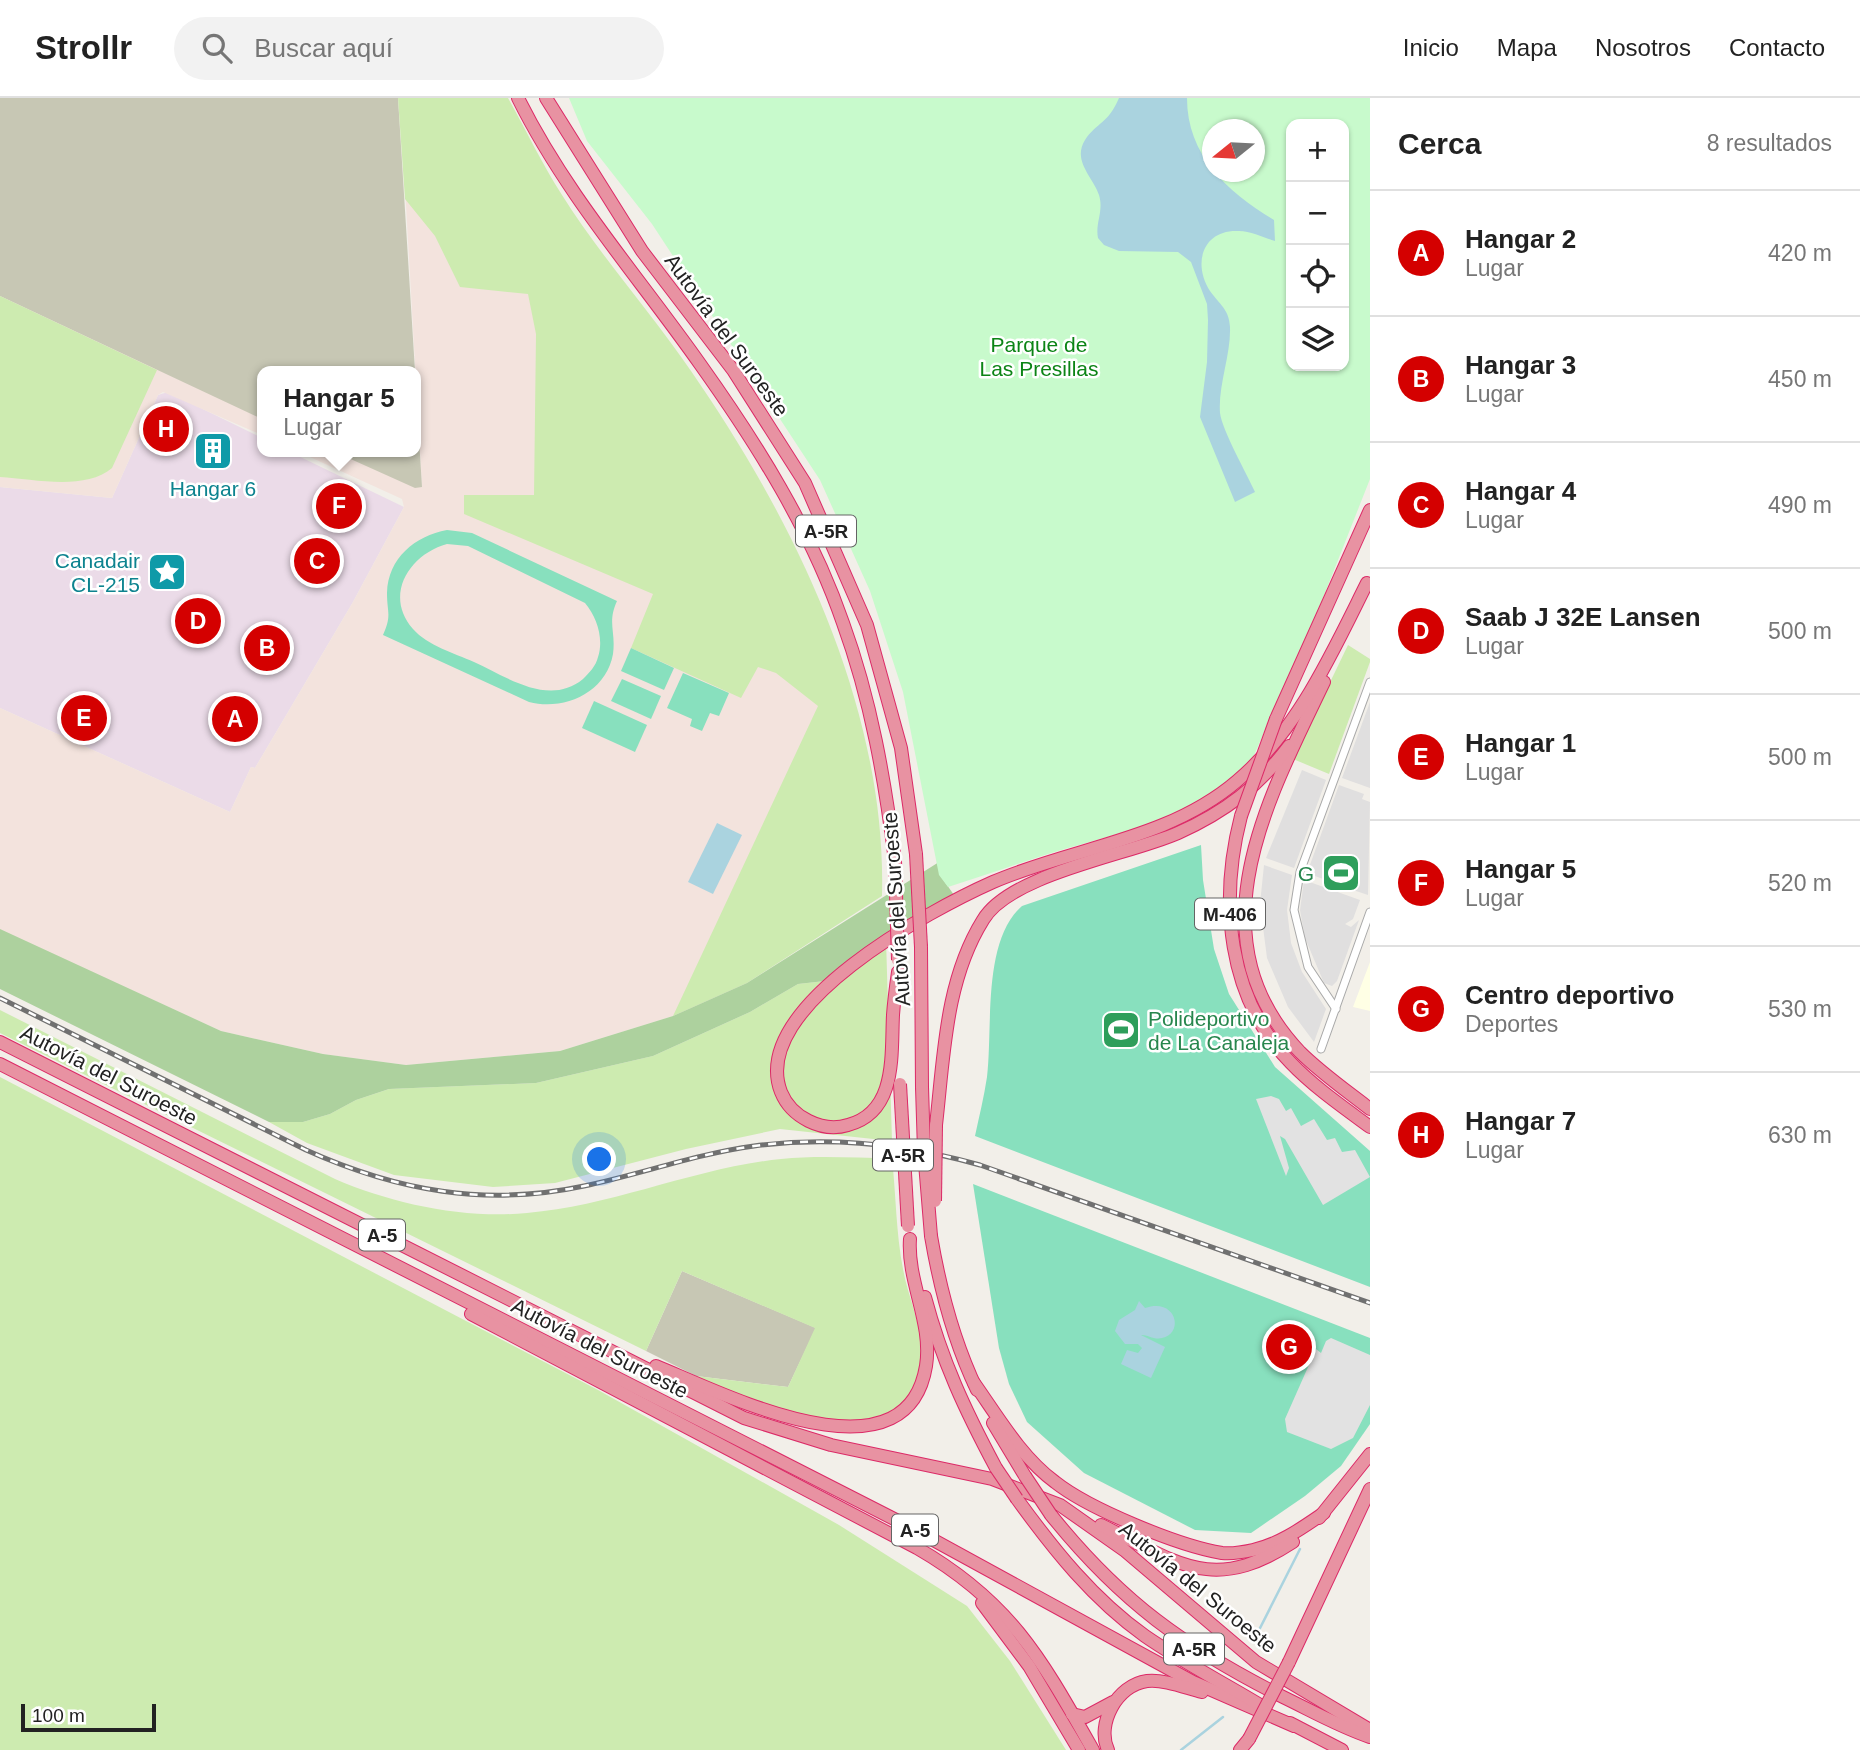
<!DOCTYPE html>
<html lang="es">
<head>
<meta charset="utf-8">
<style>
	:root { --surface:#fff; --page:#f2f2f2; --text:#222; --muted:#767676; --line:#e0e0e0; --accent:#d40000 }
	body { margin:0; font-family:Arial,sans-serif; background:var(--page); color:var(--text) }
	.controls { position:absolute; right:21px; top:21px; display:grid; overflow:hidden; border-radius:14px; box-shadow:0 2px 5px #0004 }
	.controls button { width:63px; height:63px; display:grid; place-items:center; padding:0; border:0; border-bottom:2px solid var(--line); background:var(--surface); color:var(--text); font:35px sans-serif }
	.compass { position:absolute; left:1202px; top:21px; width:63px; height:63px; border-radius:50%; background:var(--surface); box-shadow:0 2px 5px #0004; rotate:252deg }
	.scale { position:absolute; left:21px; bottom:18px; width:135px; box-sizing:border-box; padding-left:7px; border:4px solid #222; border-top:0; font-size:19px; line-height:24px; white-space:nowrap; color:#222; -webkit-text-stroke:5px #fff; paint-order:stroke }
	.you { position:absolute; left:600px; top:1062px; width:24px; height:24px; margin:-18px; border:5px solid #fff; border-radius:50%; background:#1a73e8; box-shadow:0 0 0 10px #1a73e833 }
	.badge { display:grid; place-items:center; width:46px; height:46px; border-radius:50%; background:var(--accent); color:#fff; font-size:23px; font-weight:700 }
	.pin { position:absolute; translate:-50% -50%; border:4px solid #fff; box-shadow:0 2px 7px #0006 }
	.popup { position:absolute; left:257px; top:268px; width:164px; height:91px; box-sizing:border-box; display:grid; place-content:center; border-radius:14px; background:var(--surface); filter:drop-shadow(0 2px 5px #0005); font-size:23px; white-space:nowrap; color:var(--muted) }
	.popup b { font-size:26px; color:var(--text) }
	.popup::after { content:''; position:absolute; left:50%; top:100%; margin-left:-14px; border:14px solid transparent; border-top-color:var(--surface) }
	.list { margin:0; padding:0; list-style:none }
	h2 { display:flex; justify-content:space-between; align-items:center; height:91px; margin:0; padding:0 28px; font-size:30px }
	h2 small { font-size:23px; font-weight:400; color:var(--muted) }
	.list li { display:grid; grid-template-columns:46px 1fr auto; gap:21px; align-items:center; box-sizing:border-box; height:126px; padding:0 28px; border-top:2px solid var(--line) }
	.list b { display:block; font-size:26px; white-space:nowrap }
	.list p { margin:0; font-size:23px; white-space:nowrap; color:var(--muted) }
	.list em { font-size:23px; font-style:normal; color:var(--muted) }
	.icon { flex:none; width:38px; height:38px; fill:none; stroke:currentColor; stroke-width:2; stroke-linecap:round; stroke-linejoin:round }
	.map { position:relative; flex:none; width:1370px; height:1652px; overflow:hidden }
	header { display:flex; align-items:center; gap:42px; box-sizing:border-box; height:98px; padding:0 35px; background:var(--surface); border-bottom:2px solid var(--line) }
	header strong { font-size:33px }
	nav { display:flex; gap:38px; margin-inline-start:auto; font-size:24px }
	.search { width:490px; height:63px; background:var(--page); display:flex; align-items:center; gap:18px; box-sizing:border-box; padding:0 24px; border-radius:38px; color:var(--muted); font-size:26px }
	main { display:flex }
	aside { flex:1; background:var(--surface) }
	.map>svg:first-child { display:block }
	.residential { fill:#e0dfdf }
	.industrial { fill:#ebdbe8 }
	.education { fill:#ffffe5 }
	.military { fill:#f3e3dd }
	.construction { fill:#c7c7b4 }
	.grass { fill:#cdebb0 }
	.forest { fill:#add19e }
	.park { fill:#c8facc; fill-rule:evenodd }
	.pitch { fill:#88e0be; fill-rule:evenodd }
	.parking { fill:#e2e2e2 }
	.water { fill:#aad3df }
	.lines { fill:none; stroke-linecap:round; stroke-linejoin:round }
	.stream { stroke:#aad3df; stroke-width:2.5 }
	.street-casing { stroke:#a9a9a9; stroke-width:9 }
	.highway-casing { stroke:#dc2a67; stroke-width:14 }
	.street { stroke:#fff; stroke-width:7 }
	.highway { stroke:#e892a2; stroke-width:12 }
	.rail-casing { stroke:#707070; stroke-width:5 }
	.rail { stroke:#fff; stroke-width:2.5; stroke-dasharray:8; stroke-linecap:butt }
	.highway-bridge-casing { stroke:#dc2a67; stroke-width:14; stroke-linecap:butt }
	.highway-bridge { stroke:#e892a2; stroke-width:12 }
	.labels { text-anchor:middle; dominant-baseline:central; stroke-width:5; stroke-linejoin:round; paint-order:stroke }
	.shield { fill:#fff; stroke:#646464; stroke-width:2 }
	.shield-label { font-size:19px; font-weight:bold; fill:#222 }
	.street-label { font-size:21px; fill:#222; stroke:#fff }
	.park-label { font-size:21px; fill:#0c8416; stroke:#fff }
	.culture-label { font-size:21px; fill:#0d838f; stroke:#fff }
	.leisure-label { font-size:21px; fill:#27864d; stroke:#fff; text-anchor:end }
</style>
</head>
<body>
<header>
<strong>Strollr</strong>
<div class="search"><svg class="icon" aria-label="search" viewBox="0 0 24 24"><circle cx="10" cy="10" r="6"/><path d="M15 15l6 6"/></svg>Buscar aquí</div>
<nav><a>Inicio</a><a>Mapa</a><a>Nosotros</a><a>Contacto</a></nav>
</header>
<main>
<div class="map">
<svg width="1370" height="1652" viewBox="0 0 1370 1652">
	<rect width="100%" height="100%" fill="#f2efe9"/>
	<!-- residential -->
	<g class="residential">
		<polygon points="1370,604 1370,690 1342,680"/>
		<polygon points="1302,672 1326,682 1294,770 1266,760"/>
		<polygon points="1339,687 1364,696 1362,701 1370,704 1368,797 1344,789 1352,762 1340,758 1331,784 1307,775"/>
		<polygon points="1264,767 1292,777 1287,812 1291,845 1302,874 1326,911 1314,944 1288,909 1267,860 1260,806"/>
		<polygon points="1304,782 1360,802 1353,821 1345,826 1351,829 1359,822 1337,883 1332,888 1324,885 1305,840 1300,812"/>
	</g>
	<!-- industrial -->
	<polygon class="industrial" points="168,294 262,340 262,354 290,354 404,409 353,504 255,670 251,669 230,714 0,610 0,389 112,400 158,297"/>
	<!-- education -->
	<polygon class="education" points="1370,864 1370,913 1353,909"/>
	<!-- military -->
	<g class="military">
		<polygon points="400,0 836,603 747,885 673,918 560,953 406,967 323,956 221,933 0,832 0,610 230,714 251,669 255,670 353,504 404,409 402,401 299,354 335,354 422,389"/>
		<polygon points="0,198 262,320 262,337 163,294 158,297 112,400 0,389"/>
	</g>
	<!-- construction -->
	<g class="construction">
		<polygon points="0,0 398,0 415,273 262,273 262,321 0,198"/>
		<polygon points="416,292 422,389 415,390 335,354 416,354"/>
		<polygon points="682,1173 816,1230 788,1289 696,1278 646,1253"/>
	</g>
	<!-- grass -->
	<g class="grass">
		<path d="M398,0h110c18,32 34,66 54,97 39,62 88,116 129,176 104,150 196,338 191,525l-135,87 -74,33 145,-310 -42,-33 -18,-6 -17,31 -110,-50 22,-54 -189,-80v-19h70l2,-161 -8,-40 -68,-7 -25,-51 -30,-37z"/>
		<path d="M0,198l157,74 -45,98c-27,23 -78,11 -112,9z"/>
		<polygon points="1348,547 1370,561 1370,564 1329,676 1293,661"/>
		<polygon points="886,841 892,1043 780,1031 686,1051 555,1085 493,1089 394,1077 307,1045 269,1024 303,1024 330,1016 356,1002 389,991 536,985 653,958 750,914 798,886 825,883"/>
		<path d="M0,912l335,169c58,25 129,40 192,34 86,-7 167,-45 254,-54 36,-4 74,-1 111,-1 4,37 4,75 11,111 5,29 21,60 18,89 -10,112 -166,43 -226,22l1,-4 92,11 27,-59 -133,-57 -36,80 -646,-318z"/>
		<polygon points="0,979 598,1292 839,1427 967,1508 1010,1563 1066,1652 0,1652"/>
	</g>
	<!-- forest -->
	<polygon class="forest" points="939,764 940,777 954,797 825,883 798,886 750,914 653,958 536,985 389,991 356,1002 330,1016 303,1024 269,1024 0,891 0,831 221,933 323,956 406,967 560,953 673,918 747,885"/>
	<!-- park -->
	<path class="park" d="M569,0h801v381l-47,119 -71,162c-51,59 -136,73 -207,95 -32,10 -64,22 -97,32l-9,-12 -36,-183 -33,-101 -50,-111 -168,-256 -65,-83zM1291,26h53v242h-53zM1212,32h42v42h-42z"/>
	<!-- pitch -->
	<g class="pitch">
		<path d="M447,432l25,3 145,68c-10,22 -1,30 -4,53 -7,39 -49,57 -84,48l-146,-67c9,-20 4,-22 4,-42 1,-35 28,-57 60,-63zM447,446l21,2 117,57c12,14 19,36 13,54 -2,9 -9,16 -15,22 -34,28 -76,-2 -109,-17 -20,-9 -46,-16 -61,-33 -30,-34 -3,-75 34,-85z"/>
		<polygon points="631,550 674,570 664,592 621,573"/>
		<polygon points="683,575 729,595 719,618 710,615 702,633 690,628 692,621 667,610"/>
		<polygon points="622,581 661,598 651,621 611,603"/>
		<polygon points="594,603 647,627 635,654 582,630"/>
		<path d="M1201,747l2,35 11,69 15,45 46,73 95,84v136l-395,-151c4,-19 9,-39 12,-59 6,-50 -5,-136 35,-171z"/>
		<polygon points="973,1086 1370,1240 1370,1326 1341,1368 1305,1398 1251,1435 1195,1432 1084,1375 1027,1324 1009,1286 999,1250"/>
	</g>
	<!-- parking -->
	<g class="parking">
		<polygon points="1271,998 1279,1001 1286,1013 1291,1010 1301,1028 1314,1021 1327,1042 1335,1040 1342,1054 1355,1052 1370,1079 1323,1107 1285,1041 1280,1038 1289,1070 1286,1078 1256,1001"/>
		<polygon points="1331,1240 1370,1257 1370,1307 1353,1340 1331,1351 1287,1334 1285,1321 1316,1251 1321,1255 1326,1243"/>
	</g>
	<!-- water -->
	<g class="water">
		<path d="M1119,0h68c0,58 41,94 87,122l1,21c-11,-3 -24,-10 -36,-10 -36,-2 -47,32 -29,60 10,14 19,18 20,36 1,28 -12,58 -10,86 2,17 27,61 35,79l-20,10 -35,-85 7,-55 1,-42 -1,-16 -16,-42 -13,-10 -59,-1 -15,-6 -6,-7c-3,-15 6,-27 1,-43 -6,-18 -27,-34 -14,-55 12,-18 23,-16 34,-42z"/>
		<polygon points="717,725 742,737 713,796 688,784"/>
		<polygon points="1340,758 1352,762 1344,789 1331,784"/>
		<path d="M1139,1203l6,7c31,-11 40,25 17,30 -8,2 -16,-4 -21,-3l24,12 -14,31 -30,-14 6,-14 11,3 4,-5 -4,-4h-13l-10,-13 4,-11 16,-10z"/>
	</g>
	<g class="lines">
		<!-- stream -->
		<g class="stream">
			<polyline points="1254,1542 1300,1451"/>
			<polyline points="1181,1652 1223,1619"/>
		</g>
		<defs>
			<g id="street">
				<polyline points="1336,911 1308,869 1294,812 1300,774 1370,584"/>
				<polyline points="1321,951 1370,814"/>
			</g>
			<g id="highway">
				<path d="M518,0c48,97 120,178 182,266 57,80 111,166 143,259 28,77 42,157 52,238"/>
				<polyline points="546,0 642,153 733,272 805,385 867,527 901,650 916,756"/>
				<path d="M1324,584c-56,117 -133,255 -24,370 21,21 47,39 70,57"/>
				<polyline points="1276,621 1370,412"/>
				<path d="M1241,718c-22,85 -14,182 50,247 23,24 52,44 79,64"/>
				<polyline points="921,849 922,989"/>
				<path d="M898,874c-2,14 -4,29 -5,43 -2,41 4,97 -45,110 -26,8 -57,-8 -67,-33 -33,-85 151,-183 212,-210 81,-35 175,-42 244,-101 61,-51 95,-128 130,-198"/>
				<polyline points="0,944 744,1320 831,1347 992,1381 1060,1407 1124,1452 1256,1564 1370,1632"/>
				<polyline points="0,966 906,1427 1193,1584 1294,1628"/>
				<path d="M936,1027c8,-69 9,-144 47,-205 27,-46 145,-65 195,-87 47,-21 81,-47 111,-87"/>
				<path d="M931,1138c9,53 23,106 46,154"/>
				<path d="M925,1199c17,64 40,113 71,171"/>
				<path d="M471,1216l446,234c94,54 125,112 176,202"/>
				<path d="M656,1268c64,26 250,122 270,0 7,-43 -19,-84 -16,-127"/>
				<path d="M974,1285c24,34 47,74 81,99 34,27 124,64 167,71 9,1 22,-1 31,-3 27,-6 49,-22 71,-37"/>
				<polyline points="993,1325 1025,1378"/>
				<path d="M1017,1401c37,51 76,100 128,137 39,27 81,48 120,72"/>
				<path d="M1051,1417c70,87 133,132 232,182 29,14 57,30 87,40"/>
				<polyline points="1319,1420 1370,1356"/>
				<path d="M1101,1427c76,37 111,70 192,17"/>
				<polyline points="982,1505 1029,1568 1079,1652"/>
				<polyline points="1289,1564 1370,1391"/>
				<polyline points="1072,1616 1085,1619 1113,1604"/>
				<polyline points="1290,1625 1342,1652"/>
				<path d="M1108,1652c-12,-26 9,-65 39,-69 17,-2 39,7 55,11"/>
				<polyline points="1240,1652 1249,1641"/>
			</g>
		</defs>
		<!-- street casing -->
		<use href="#street" class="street-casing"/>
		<!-- highway casing -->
		<use href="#highway" class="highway-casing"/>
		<!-- street -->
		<use href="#street" class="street"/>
		<!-- highway -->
		<use href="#highway" class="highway"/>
		<defs>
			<path id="rail" d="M0,900l306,152c91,41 180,57 278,36 57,-12 112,-32 170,-40 76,-10 152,-2 226,19l390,138"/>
		</defs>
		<!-- rail casing -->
		<use href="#rail" class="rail-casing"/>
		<!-- rail -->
		<use href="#rail" class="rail"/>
		<defs>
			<g id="highway-bridge">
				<polyline points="1241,718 1276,621"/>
				<polyline points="916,756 921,849"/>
				<polyline points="895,763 898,862"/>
				<polyline points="900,986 908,1128"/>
				<polyline points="922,989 924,1053 931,1138"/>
				<polyline points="935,1103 936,1027"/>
				<polyline points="996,1370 1017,1401"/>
				<polyline points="1025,1378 1051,1417"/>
				<polyline points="1249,1641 1289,1564"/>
			</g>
		</defs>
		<!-- highway-bridge casing -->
		<use href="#highway-bridge" class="highway-bridge-casing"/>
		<!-- highway-bridge -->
		<use href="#highway-bridge" class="highway-bridge"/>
	</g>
	<!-- icons -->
	<defs>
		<symbol id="building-square" viewBox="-11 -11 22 22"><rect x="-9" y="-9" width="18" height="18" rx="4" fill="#0f9aa8" stroke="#fff"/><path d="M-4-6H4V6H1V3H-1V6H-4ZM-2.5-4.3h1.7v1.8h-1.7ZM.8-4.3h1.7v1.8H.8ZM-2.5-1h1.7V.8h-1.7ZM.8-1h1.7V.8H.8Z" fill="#fff"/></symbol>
		<symbol id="sight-square" viewBox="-11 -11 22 22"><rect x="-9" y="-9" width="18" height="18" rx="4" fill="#0f9aa8" stroke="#fff"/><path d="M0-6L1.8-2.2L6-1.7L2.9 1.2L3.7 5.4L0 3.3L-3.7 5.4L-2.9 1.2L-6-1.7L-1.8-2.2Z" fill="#fff"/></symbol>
		<symbol id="stadium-square" viewBox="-11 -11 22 22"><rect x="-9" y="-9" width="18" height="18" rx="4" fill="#2e9e5b" stroke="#fff"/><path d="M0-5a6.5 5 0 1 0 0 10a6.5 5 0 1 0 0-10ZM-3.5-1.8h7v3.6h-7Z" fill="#fff"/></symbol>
	</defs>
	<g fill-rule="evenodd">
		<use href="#building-square" x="191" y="331" width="44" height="44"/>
		<use href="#sight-square" x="145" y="452" width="44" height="44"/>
		<use href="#stadium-square" x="1319" y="753" width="44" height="44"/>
		<use href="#stadium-square" x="1099" y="910" width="44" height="44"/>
	</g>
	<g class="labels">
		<!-- shield labels -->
		<g class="shield">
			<rect x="796" y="417.5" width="60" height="31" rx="5"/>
			<rect x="1195" y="800.5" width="70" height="31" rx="5"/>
			<rect x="873" y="1041.5" width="60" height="31" rx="5"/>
			<rect x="359" y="1121.5" width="46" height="31" rx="5"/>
			<rect x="892" y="1416.5" width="46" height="31" rx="5"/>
			<rect x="1164" y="1535.5" width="60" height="31" rx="5"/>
		</g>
		<g class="shield-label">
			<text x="826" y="433">A-5R</text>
			<text x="1230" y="816">M-406</text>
			<text x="903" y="1057">A-5R</text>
			<text x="382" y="1137">A-5</text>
			<text x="915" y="1432">A-5</text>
			<text x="1194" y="1551">A-5R</text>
		</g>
		<!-- street labels -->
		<g class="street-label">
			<text transform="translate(727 237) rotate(54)">Autovía del Suroeste</text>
			<text transform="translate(896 811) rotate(-94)">Autovía del Suroeste</text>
			<text transform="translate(109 977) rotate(27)">Autovía del Suroeste</text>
			<text transform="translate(600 1250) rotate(27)">Autovía del Suroeste</text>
			<text transform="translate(1198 1489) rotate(39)">Autovía del Suroeste</text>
		</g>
		<!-- park labels -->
		<g class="park-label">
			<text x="1039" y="246">Parque de<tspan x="1039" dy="24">Las Presillas</tspan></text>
		</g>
		<!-- culture labels -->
		<g class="culture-label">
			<text x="213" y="390">Hangar 6</text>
			<text x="140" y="462" text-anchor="end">Canadair<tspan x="140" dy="24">CL-215</tspan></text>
		</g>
		<!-- leisure labels -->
		<g class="leisure-label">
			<text x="1314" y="775">G</text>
			<text x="1148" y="920" text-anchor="start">Polideportivo<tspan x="1148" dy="24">de La Canaleja</tspan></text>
		</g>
	</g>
</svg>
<div class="controls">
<button>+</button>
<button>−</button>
<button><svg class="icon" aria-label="locate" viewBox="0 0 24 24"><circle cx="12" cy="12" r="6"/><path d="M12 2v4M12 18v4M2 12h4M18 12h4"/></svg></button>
<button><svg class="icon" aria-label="layers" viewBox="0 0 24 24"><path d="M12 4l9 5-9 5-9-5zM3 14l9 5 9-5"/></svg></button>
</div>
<svg class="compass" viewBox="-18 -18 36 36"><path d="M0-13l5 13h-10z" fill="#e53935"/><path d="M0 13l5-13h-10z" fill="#767676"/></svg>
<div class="scale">100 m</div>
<div class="you"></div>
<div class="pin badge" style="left:235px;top:621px">A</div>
<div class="pin badge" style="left:267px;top:550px">B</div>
<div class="pin badge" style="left:317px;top:463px">C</div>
<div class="pin badge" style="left:198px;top:523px">D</div>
<div class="pin badge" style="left:84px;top:620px">E</div>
<div class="pin badge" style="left:339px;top:408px">F</div>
<div class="popup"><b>Hangar 5</b>Lugar</div>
<div class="pin badge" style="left:1289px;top:1249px">G</div>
<div class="pin badge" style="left:166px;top:331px">H</div>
</div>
<aside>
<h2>Cerca<small>8 resultados</small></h2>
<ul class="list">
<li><span class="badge">A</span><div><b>Hangar 2</b><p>Lugar</p></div><em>420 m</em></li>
<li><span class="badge">B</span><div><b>Hangar 3</b><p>Lugar</p></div><em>450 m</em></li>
<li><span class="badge">C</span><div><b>Hangar 4</b><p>Lugar</p></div><em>490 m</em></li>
<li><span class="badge">D</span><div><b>Saab J 32E Lansen</b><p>Lugar</p></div><em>500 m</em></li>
<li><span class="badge">E</span><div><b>Hangar 1</b><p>Lugar</p></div><em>500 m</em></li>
<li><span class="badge">F</span><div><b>Hangar 5</b><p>Lugar</p></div><em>520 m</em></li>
<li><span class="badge">G</span><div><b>Centro deportivo</b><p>Deportes</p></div><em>530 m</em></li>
<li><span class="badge">H</span><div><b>Hangar 7</b><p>Lugar</p></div><em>630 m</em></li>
</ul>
</aside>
</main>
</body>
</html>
